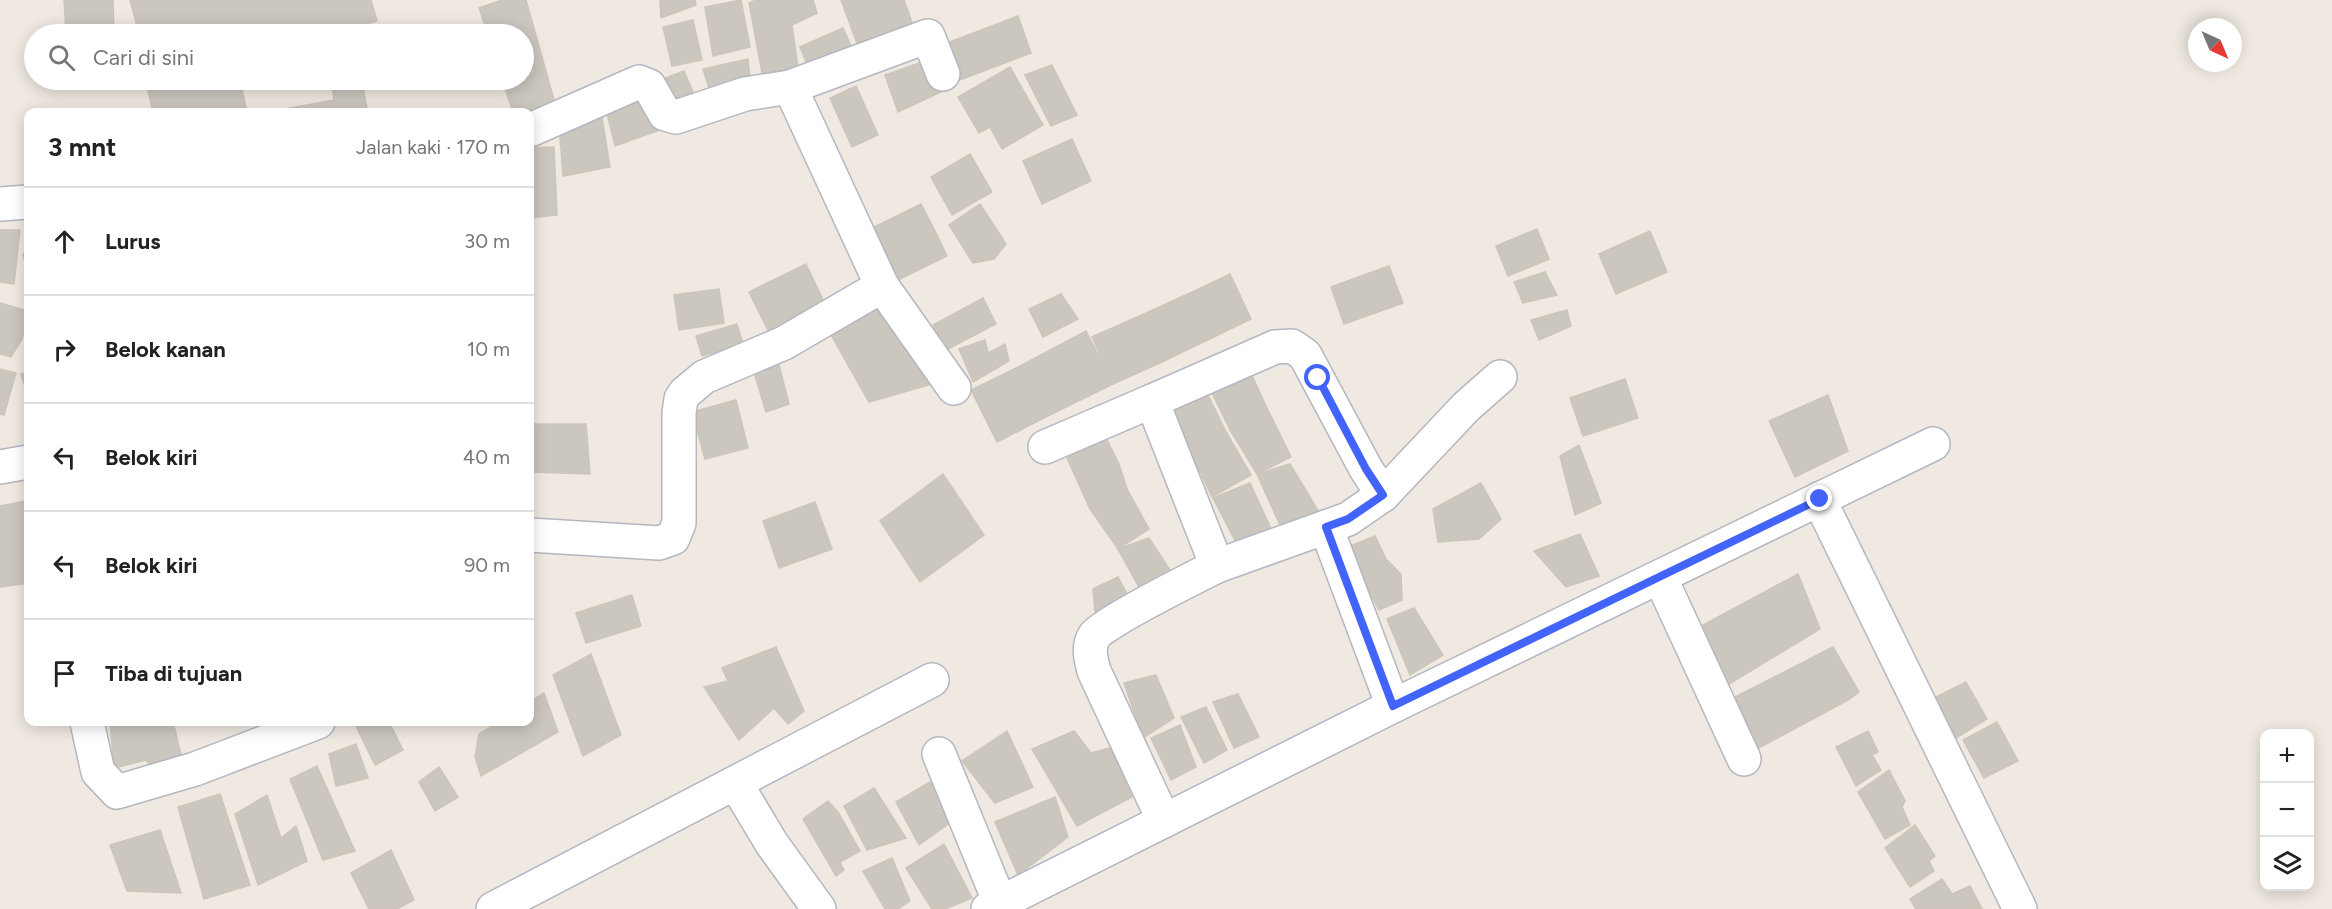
<!DOCTYPE html>
<html lang="id">
<head>
<meta charset="utf-8">
<style>
	:root { --surface:#fff; --page:#f2f2f2; --text:#222; --muted:#767676; --line:#e0e0e0 }
	body { margin:0; font-family:Figtree,sans-serif; background:var(--page); color:var(--text) }
	.controls { position:absolute; right:18px; bottom:18px; display:grid; overflow:hidden; border-radius:12px; box-shadow:0 3px 15px #0003 }
	.controls button { width:54px; height:54px; display:grid; place-items:center; padding:0; border:0; border-bottom:2px solid var(--line); background:var(--surface); color:var(--text); font:30px sans-serif }
	.compass { position:absolute; left:2188px; top:18px; width:54px; height:54px; border-radius:50%; background:var(--surface); box-shadow:0 3px 15px #0003; rotate:136deg }
	.stop { position:absolute; width:18px; height:18px; margin:-14px; border:4px solid #4264fb; border-radius:50%; background:#fff }
	.stop.end { background:#4264fb; border-color:#fff; box-shadow:0 2px 6px #0008 }
	.list { margin:0; padding:0; list-style:none }
	h2 { display:flex; justify-content:space-between; align-items:center; height:78px; margin:0; padding:0 24px; font-size:26px }
	h2 small { font-size:20px; font-weight:400; color:var(--muted) }
	.list li { display:grid; grid-template-columns:39px 1fr auto; gap:18px; align-items:center; box-sizing:border-box; height:108px; padding:0 24px; border-top:2px solid var(--line) }
	.list b { display:block; font-size:22px; white-space:nowrap }
	.list em { font-size:20px; font-style:normal; color:var(--muted) }
	.icon { flex:none; width:33px; height:33px; fill:none; stroke:currentColor; stroke-width:2; stroke-linecap:round; stroke-linejoin:round }
	.map { position:relative; flex:none; width:2332px; height:909px; overflow:hidden }
	.search { position:absolute; background:var(--surface); box-shadow:0 3px 15px #0003; left:24px; top:24px; width:510px; height:66px; display:flex; align-items:center; gap:15px; box-sizing:border-box; padding:0 21px; border-radius:33px; color:var(--muted); font-size:22px }
	.panel { position:absolute; background:var(--surface); box-shadow:0 3px 15px #0003; left:24px; top:108px; width:510px; height:618px; border-radius:12px }
	.map>svg:first-child { display:block }
	.building { fill:#cbc7bf; stroke:#cbc5ba; stroke-width:1.5 }
	.lines { fill:none; stroke-linecap:round; stroke-linejoin:round }
	.minor-casing { stroke:#b4b7c1; stroke-width:36 }
	.minor { stroke:#fff; stroke-width:33 }
	.route { stroke:#4264fb; stroke-width:8 }
</style>
</head>
<body>
<div class="map">
<svg width="2332" height="909" viewBox="0 0 2332 909">
	<rect width="100%" height="100%" fill="#efe9e1"/>
	<!-- building -->
	<g class="building">
		<polygon points="64,0 113,0 114,34 66,34"/>
		<polygon points="130,0 371,0 377,21 328,34 139,34"/>
		<polygon points="502,0 526,0 556,107 530,112 513,112 502,80 524,80 524,34 488,34 479,8"/>
		<polygon points="660,0 695,0 696,5 661,18"/>
		<polygon points="741,0 750,47 713,56 705,7"/>
		<polygon points="756,0 813,0 817,13 792,25 798,68 762,73 749,3"/>
		<polygon points="841,0 904,0 913,25 858,46"/>
		<polygon points="1018,16 1031,53 957,81 942,45"/>
		<polygon points="693,20 702,60 672,66 663,27"/>
		<polygon points="843,28 855,55 811,74 800,47"/>
		<polygon points="748,59 750,79 710,91 703,69"/>
		<polygon points="931,59 943,91 898,112 885,75"/>
		<polygon points="1052,65 1077,115 1051,126 1025,75"/>
		<polygon points="1010,67 1043,125 1002,149 990,127 979,133 958,97"/>
		<polygon points="684,71 696,99 669,108 658,81"/>
		<polygon points="176,80 240,80 247,112 153,112 147,86"/>
		<polygon points="331,80 362,80 367,109 364,112 269,112 334,100"/>
		<polygon points="856,86 878,135 852,147 830,98"/>
		<polygon points="641,87 665,128 615,146 605,105"/>
		<polygon points="601,111 610,167 563,176 559,123"/>
		<polygon points="1072,139 1091,181 1042,204 1023,161"/>
		<polygon points="554,147 557,215 530,218 530,148"/>
		<polygon points="970,154 992,192 952,215 931,177"/>
		<polygon points="921,204 937,235 881,262 866,231"/>
		<polygon points="980,204 1006,244 994,259 973,263 949,225"/>
		<polygon points="1537,229 1549,259 1508,276 1496,246"/>
		<polygon points="0,230 20,230 14,284 0,282"/>
		<polygon points="1650,231 1667,272 1616,294 1599,254"/>
		<polygon points="937,235 947,256 892,283 881,262"/>
		<polygon points="28,252 28,274 23,254"/>
		<polygon points="806,264 825,304 769,332 749,292"/>
		<polygon points="1389,266 1403,303 1344,324 1331,287"/>
		<polygon points="1545,272 1557,295 1523,303 1514,282"/>
		<polygon points="1230,274 1251,319 1212,338 1190,293"/>
		<polygon points="719,289 724,323 679,330 674,295"/>
		<polygon points="1190,293 1212,338 1164,361 1144,314"/>
		<polygon points="1061,294 1078,319 1043,337 1029,309"/>
		<polygon points="983,298 996,324 946,350 933,325"/>
		<polygon points="0,303 28,311 22,339 11,357 0,354"/>
		<polygon points="887,304 935,383 869,402 830,333"/>
		<polygon points="1567,310 1571,326 1539,340 1531,320"/>
		<polygon points="1144,314 1164,361 1113,384 1092,337"/>
		<polygon points="737,324 743,344 702,356 696,336"/>
		<polygon points="1086,331 1113,384 1044,418 1018,367"/>
		<polygon points="985,340 988,353 1005,344 1009,361 973,382 959,349"/>
		<polygon points="778,361 789,404 766,412 753,369"/>
		<polygon points="1018,367 1044,418 997,442 971,390"/>
		<polygon points="0,369 16,373 4,415 0,414"/>
		<polygon points="1250,371 1266,406 1230,430 1212,393"/>
		<polygon points="28,372 28,396 21,374"/>
		<polygon points="1625,379 1638,418 1583,436 1570,398"/>
		<polygon points="1208,395 1224,428 1188,446 1173,411"/>
		<polygon points="1828,395 1848,451 1795,477 1769,421"/>
		<polygon points="736,400 748,448 705,459 692,412"/>
		<polygon points="1266,406 1291,457 1257,474 1230,430"/>
		<polygon points="530,424 586,424 590,474 530,472"/>
		<polygon points="1224,428 1251,475 1212,497 1188,446"/>
		<polygon points="1105,436 1119,464 1127,489 1090,509 1067,458 1102,441"/>
		<polygon points="1579,445 1601,503 1575,515 1560,456"/>
		<polygon points="1290,464 1322,517 1284,534 1257,474"/>
		<polygon points="943,474 984,535 920,582 880,521"/>
		<polygon points="1250,483 1273,533 1242,554 1213,498"/>
		<polygon points="1481,483 1501,519 1479,539 1438,542 1433,509"/>
		<polygon points="1127,489 1149,529 1118,549 1090,509"/>
		<polygon points="26,501 28,515 28,583 0,587 0,506"/>
		<polygon points="815,502 832,549 779,568 763,521"/>
		<polygon points="1580,534 1599,576 1566,587 1534,551"/>
		<polygon points="1375,536 1386,559 1401,574 1402,600 1379,610 1346,548"/>
		<polygon points="1149,538 1179,584 1145,598 1118,549"/>
		<polygon points="1798,574 1820,629 1721,689 1690,632"/>
		<polygon points="1118,577 1134,607 1096,623 1093,589"/>
		<polygon points="632,595 641,626 586,643 576,613"/>
		<polygon points="1414,608 1443,655 1410,675 1387,619"/>
		<polygon points="776,647 804,711 788,724 774,708 739,740 704,687 728,681 722,668"/>
		<polygon points="1833,647 1859,692 1848,700 1755,750 1733,698"/>
		<polygon points="591,654 621,735 583,756 553,675"/>
		<polygon points="1156,675 1174,718 1143,738 1124,683"/>
		<polygon points="1966,682 1987,719 1948,743 1933,719 1944,714 1936,697"/>
		<polygon points="544,693 558,732 481,776 475,757 479,734 499,722 530,722 530,702"/>
		<polygon points="1238,694 1259,737 1234,748 1213,702"/>
		<polygon points="1206,707 1227,750 1204,763 1181,717"/>
		<polygon points="110,722 173,722 181,754 152,769 146,760 114,768"/>
		<polygon points="354,722 389,722 403,750 375,765"/>
		<polygon points="1997,722 2018,761 1984,778 1963,740"/>
		<polygon points="1180,725 1196,767 1171,780 1151,738"/>
		<polygon points="1007,731 1033,787 995,803 962,761"/>
		<polygon points="1074,731 1091,753 1110,748 1132,797 1077,826 1032,749"/>
		<polygon points="1868,731 1878,752 1872,755 1881,770 1856,786 1836,747"/>
		<polygon points="356,744 368,778 336,786 329,754"/>
		<polygon points="317,766 355,851 323,860 290,779"/>
		<polygon points="439,767 458,797 435,811 419,782"/>
		<polygon points="1889,770 1905,801 1902,807 1910,825 1885,839 1858,792"/>
		<polygon points="930,782 951,822 919,845 896,802"/>
		<polygon points="874,788 906,838 867,850 844,806"/>
		<polygon points="220,794 250,885 204,899 178,807"/>
		<polygon points="267,795 281,838 296,826 307,861 258,885 235,814"/>
		<polygon points="1055,797 1068,837 1018,875 995,822"/>
		<polygon points="828,801 838,812 860,851 840,862 844,870 836,876 803,819"/>
		<polygon points="1915,825 1935,856 1929,861 1934,871 1910,887 1885,848"/>
		<polygon points="160,830 181,893 127,891 110,845"/>
		<polygon points="944,844 972,898 945,909 932,909 906,868"/>
		<polygon points="391,850 414,900 397,909 369,909 351,873"/>
		<polygon points="892,858 910,901 898,909 885,909 863,871"/>
		<polygon points="1942,879 1952,894 1970,886 1982,909 1916,909 1910,899"/>
	</g>
	<g class="lines">
		<defs>
			<g id="minor">
				<polyline points="790,87 928,36 943,74"/>
				<polyline points="530,130 639,82 649,86 665,114 676,117 745,94 790,87 882,286 954,388"/>
				<polyline points="0,204 28,202"/>
				<polyline points="1152,401 1275,347 1292,346 1305,355 1366,469 1383,495 1348,519 1326,527"/>
				<polyline points="1045,447 1152,401 1217,566 1326,527 1393,706"/>
				<polyline points="0,467 28,462"/>
				<polyline points="1383,495 1466,407 1500,377"/>
				<polyline points="1819,499 2020,909"/>
				<polyline points="530,535 659,543 673,538 679,523 679,413 681,399 685,393 704,377 784,343 882,286"/>
				<polyline points="1660,577 1744,759"/>
				<polyline points="87,722 98,772 117,792 195,769 318,722"/>
				<polyline points="939,754 1000,903"/>
				<polyline points="736,784 772,844 819,909"/>
				<path d="M1164,821l-70,-150c-3,-12 -7,-24 1,-36 8,-12 102,-59 122,-69"/>
				<polyline points="493,909 932,680"/>
				<polyline points="988,909 1393,706 1933,444"/>
			</g>
		</defs>
		<!-- minor casing -->
		<use href="#minor" class="minor-casing"/>
		<!-- minor -->
		<use href="#minor" class="minor"/>
	</g>
	<g class="lines">
		<!-- route -->
		<polyline class="route" points="1318,378 1366,469 1383,495 1348,519 1326,527 1393,706 1820,499"/>
	</g>
</svg>
<div class="controls">
<button>+</button>
<button>−</button>
<button><svg class="icon" aria-label="layers" viewBox="0 0 24 24"><path d="M12 4l9 5-9 5-9-5zM3 14l9 5 9-5"/></svg></button>
</div>
<svg class="compass" viewBox="-18 -18 36 36"><path d="M0-13l5 13h-10z" fill="#e53935"/><path d="M0 13l5-13h-10z" fill="#767676"/></svg>
<div class="stop" style="left:1318px;top:378px"></div>
<div class="stop end" style="left:1820px;top:499px"></div>
<div class="search"><svg class="icon" aria-label="search" viewBox="0 0 24 24"><circle cx="10" cy="10" r="6"/><path d="M15 15l6 6"/></svg>Cari di sini</div>
<section class="panel">
<h2>3 mnt<small>Jalan kaki · 170 m</small></h2>
<ul class="list">
<li><svg class="icon" aria-label="ahead" viewBox="0 0 24 24"><path d="M12 20V5M6 11l6-6 6 6"/></svg><div><b>Lurus</b></div><em>30 m</em></li>
<li><svg class="icon" aria-label="right" viewBox="0 0 24 24"><path d="M7 20v-9h11M14 6l5 5-5 5"/></svg><div><b>Belok kanan</b></div><em>10 m</em></li>
<li><svg class="icon" aria-label="left" viewBox="0 0 24 24"><path d="M17 20v-9H6M10 6l-5 5 5 5"/></svg><div><b>Belok kiri</b></div><em>40 m</em></li>
<li><svg class="icon" aria-label="left" viewBox="0 0 24 24"><path d="M17 20v-9H6M10 6l-5 5 5 5"/></svg><div><b>Belok kiri</b></div><em>90 m</em></li>
<li><svg class="icon" aria-label="arrive" viewBox="0 0 24 24"><path d="M6 21V4h12l-3 4 3 4H6"/></svg><div><b>Tiba di tujuan</b></div></li>
</ul>
</section>
</div>
</body>
</html>
